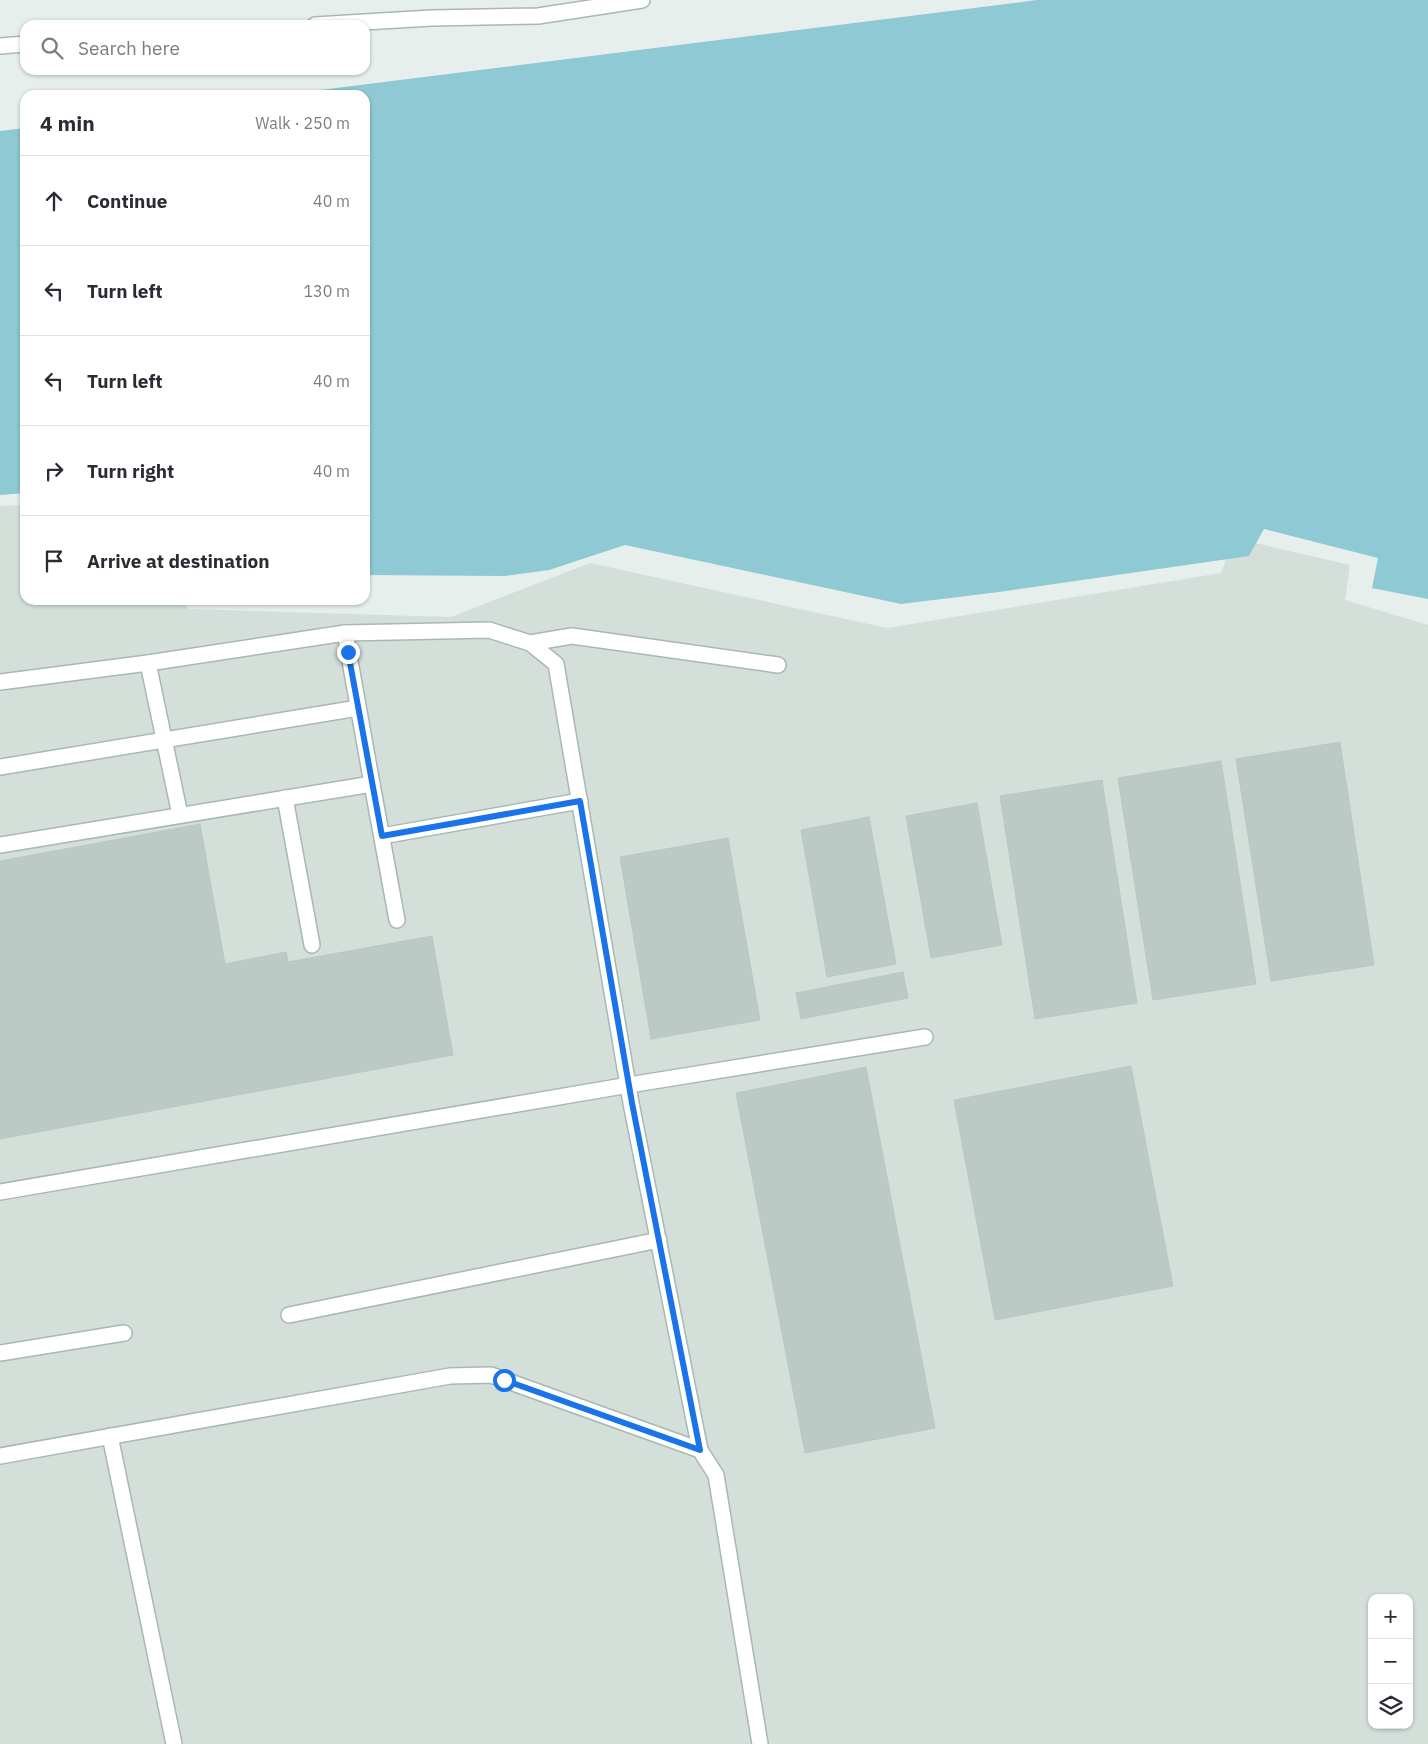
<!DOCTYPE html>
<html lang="en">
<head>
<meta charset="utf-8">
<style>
	:root { --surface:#fff; --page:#f2f2f3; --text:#2b2b33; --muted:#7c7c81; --line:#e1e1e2 }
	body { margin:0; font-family:"IBM Plex Sans",sans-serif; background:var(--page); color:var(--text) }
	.controls { position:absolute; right:15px; bottom:15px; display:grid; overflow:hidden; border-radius:10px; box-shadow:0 1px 4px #0004 }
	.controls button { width:45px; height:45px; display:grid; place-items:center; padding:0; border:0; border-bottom:1px solid var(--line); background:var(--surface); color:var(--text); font:25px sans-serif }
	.stop { position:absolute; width:15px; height:15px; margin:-11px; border:4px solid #1a73e8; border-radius:50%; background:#fff }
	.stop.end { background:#1a73e8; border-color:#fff; box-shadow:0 1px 5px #0008 }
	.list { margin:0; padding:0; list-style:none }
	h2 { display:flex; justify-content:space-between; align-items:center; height:65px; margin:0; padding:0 20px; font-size:21px }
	h2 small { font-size:16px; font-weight:400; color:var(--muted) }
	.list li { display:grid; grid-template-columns:32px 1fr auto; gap:15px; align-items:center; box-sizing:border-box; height:90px; padding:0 20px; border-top:1px solid var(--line) }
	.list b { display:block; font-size:19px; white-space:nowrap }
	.list em { font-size:16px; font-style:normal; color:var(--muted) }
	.icon { flex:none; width:28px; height:28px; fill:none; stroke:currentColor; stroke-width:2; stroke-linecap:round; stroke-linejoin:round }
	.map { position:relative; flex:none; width:1428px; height:1744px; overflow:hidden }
	.search { position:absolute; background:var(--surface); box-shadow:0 1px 4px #0004; left:20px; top:20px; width:350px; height:55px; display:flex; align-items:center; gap:12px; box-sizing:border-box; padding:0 18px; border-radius:15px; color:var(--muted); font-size:19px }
	.panel { position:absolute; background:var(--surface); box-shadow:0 1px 4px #0004; left:20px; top:90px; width:350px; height:515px; border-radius:15px }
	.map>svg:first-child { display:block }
	.built { fill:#d4dfda; fill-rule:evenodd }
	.water { fill:#8ec9d4 }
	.building { fill:#bbcac4; stroke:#b8c9c2 }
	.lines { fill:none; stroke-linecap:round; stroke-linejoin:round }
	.minor-casing { stroke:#a8b8b2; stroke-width:18 }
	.minor { stroke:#fff; stroke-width:15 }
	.route { stroke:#1a73e8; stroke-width:6 }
</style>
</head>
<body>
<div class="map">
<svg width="1428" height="1744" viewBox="0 0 1428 1744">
	<rect width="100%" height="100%" fill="#e6efeb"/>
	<!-- built -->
	<path class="built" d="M25,505v95h162v9l264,8 139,-54 297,65 334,-55 13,-35 116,27 -5,35 83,25v1119h-1428v-1238zM1372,1598h37v127h-37z"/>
	<!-- water -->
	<g class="water">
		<polygon points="1037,0 1428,0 1428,599 1372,588 1378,558 1264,529 1249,556 999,592 901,604 625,545 549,570 505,576 365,575 365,95 280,95"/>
		<polygon points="25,128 25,493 0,495 0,131"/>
	</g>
	<!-- building -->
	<g class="building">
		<polygon points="1340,742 1374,965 1271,981 1236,759"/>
		<polygon points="1221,761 1256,984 1153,1000 1118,778"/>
		<polygon points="1102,780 1137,1003 1035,1019 1000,796"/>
		<polygon points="977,803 1002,945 931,958 906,816"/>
		<polygon points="869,817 896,964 827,977 801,830"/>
		<polygon points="200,824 225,964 286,952 288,962 432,936 453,1055 0,1139 0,861"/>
		<polygon points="728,838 760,1020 651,1039 620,857"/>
		<polygon points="903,972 908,998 801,1019 796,993"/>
		<polygon points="1131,1066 1173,1286 995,1320 954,1100"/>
		<polygon points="866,1067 935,1428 805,1453 736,1093"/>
	</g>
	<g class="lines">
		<defs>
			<g id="minor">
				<polyline points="315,25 431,18 538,16 642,0"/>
				<polyline points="0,46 25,44"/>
				<polyline points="530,643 572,636 778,665"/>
				<polyline points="148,663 180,815"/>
				<polyline points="0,682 148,663 345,633 489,630 530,643 556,664 631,1103 700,1450"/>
				<polyline points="0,767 358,708"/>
				<polyline points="372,784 397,920"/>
				<polyline points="285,798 312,945"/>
				<polyline points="382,836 580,801"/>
				<polyline points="0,845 372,784 345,633"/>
				<polyline points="0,1192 629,1085 925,1037"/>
				<polyline points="289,1315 659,1240"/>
				<polyline points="0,1353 124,1333"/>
				<polyline points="110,1436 174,1744"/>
				<polyline points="0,1456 450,1376 491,1375 700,1450 716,1475 760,1744"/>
			</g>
		</defs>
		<!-- minor casing -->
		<use href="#minor" class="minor-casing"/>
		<!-- minor -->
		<use href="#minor" class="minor"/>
	</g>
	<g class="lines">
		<!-- route -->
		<polyline class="route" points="348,652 382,836 580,801 632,1103 700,1450 504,1380"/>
	</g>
</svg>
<div class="controls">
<button>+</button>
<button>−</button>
<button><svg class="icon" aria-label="layers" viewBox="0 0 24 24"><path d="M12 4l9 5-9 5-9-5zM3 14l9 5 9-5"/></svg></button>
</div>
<div class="stop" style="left:504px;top:1380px"></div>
<div class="stop end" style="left:348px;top:652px"></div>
<div class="search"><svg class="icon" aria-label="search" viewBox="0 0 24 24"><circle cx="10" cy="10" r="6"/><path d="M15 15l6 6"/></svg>Search here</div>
<section class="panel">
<h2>4 min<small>Walk · 250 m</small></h2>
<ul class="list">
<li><svg class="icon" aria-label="ahead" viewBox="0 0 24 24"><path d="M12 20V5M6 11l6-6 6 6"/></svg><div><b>Continue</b></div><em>40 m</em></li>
<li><svg class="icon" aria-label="left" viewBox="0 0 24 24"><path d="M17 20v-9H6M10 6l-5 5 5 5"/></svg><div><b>Turn left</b></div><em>130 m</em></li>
<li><svg class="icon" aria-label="left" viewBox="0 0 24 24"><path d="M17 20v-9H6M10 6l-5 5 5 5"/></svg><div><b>Turn left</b></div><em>40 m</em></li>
<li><svg class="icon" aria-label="right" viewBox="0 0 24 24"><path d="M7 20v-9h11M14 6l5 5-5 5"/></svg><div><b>Turn right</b></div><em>40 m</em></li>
<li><svg class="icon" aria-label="arrive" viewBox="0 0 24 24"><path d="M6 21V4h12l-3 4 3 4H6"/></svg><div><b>Arrive at destination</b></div></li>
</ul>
</section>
</div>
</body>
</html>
